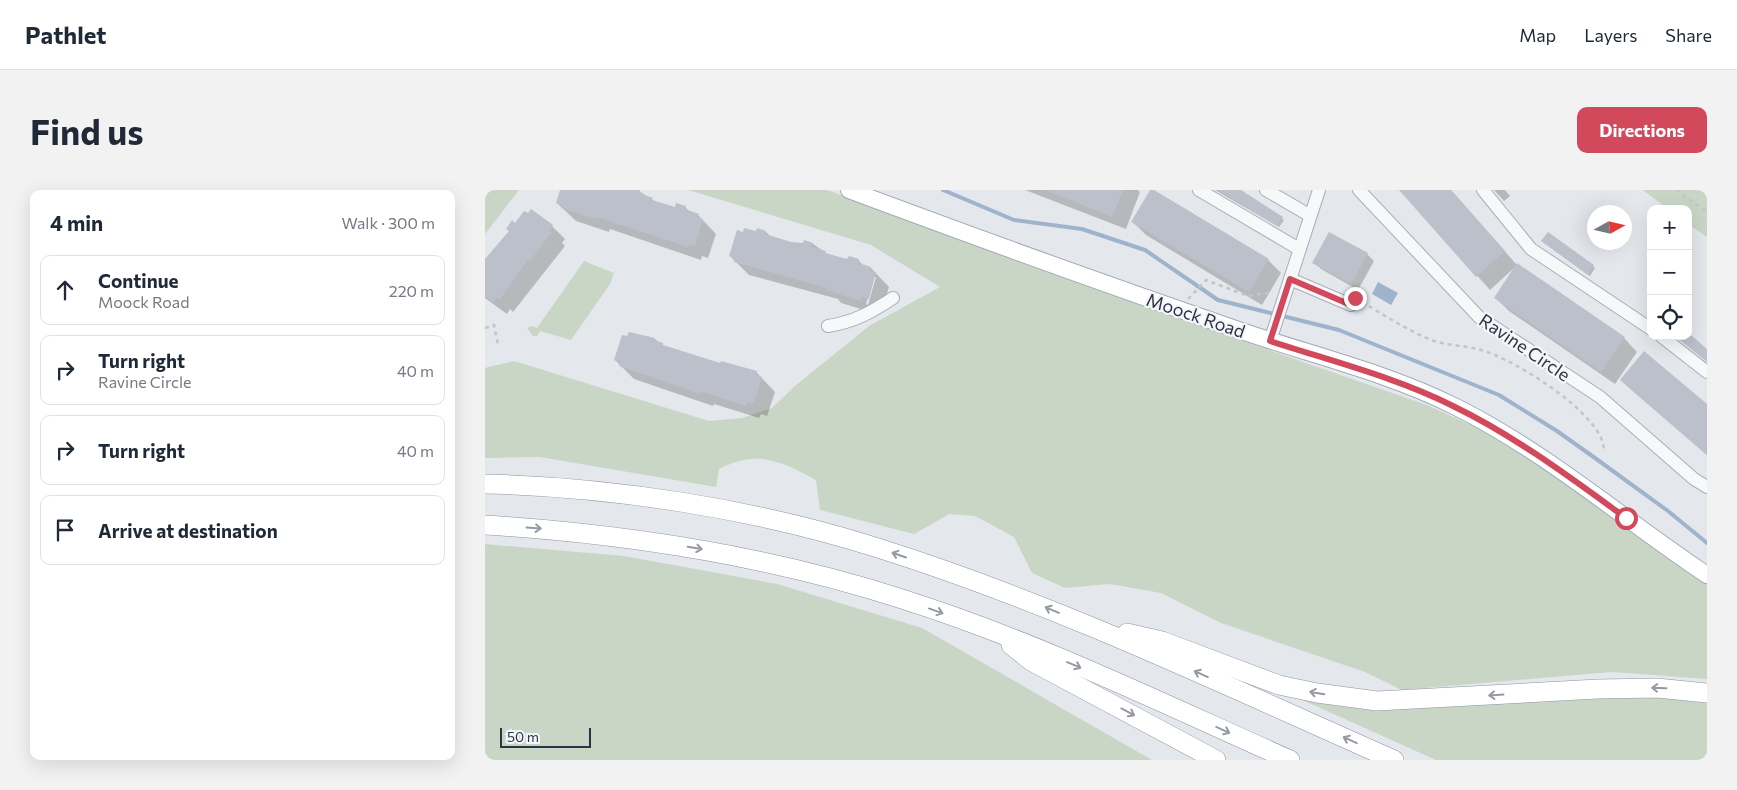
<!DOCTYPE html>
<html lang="en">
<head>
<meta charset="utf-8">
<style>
	:root { --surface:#fff; --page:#f2f2f3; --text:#1f2937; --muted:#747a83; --line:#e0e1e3; --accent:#d1495b }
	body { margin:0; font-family:Commissioner,sans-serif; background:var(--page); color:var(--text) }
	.controls { position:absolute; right:15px; top:15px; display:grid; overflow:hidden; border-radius:10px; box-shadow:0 5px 20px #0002 }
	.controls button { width:45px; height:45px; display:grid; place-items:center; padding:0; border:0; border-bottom:1px solid var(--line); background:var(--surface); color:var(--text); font:25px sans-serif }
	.compass { position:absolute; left:1102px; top:15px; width:45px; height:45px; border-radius:50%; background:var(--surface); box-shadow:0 5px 20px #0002; rotate:82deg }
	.scale { position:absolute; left:15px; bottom:12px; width:91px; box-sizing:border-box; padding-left:5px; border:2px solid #2b3445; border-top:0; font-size:14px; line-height:18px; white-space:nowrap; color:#2b3445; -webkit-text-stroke:4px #f4f6f9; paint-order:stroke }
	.stop { position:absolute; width:15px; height:15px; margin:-11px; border:4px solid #d1495b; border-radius:50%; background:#fff }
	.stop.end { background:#d1495b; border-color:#fff; box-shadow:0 1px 5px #0008 }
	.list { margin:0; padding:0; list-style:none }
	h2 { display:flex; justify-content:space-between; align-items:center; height:65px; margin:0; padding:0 20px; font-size:21px }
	h2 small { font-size:16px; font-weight:400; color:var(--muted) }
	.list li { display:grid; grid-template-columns:32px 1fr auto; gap:15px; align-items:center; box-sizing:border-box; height:70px; margin:0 10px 10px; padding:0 10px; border:1px solid var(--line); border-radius:10px }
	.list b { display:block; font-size:19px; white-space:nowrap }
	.list p { margin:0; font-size:16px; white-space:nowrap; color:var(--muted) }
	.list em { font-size:16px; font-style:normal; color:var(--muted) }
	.icon { flex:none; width:28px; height:28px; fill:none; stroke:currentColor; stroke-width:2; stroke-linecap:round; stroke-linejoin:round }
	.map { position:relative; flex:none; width:1222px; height:570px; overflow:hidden; border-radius:10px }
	header { display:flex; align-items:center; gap:30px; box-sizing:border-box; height:70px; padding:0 25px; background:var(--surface); border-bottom:1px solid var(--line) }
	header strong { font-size:24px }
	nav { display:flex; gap:28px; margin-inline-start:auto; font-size:18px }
	.intro { display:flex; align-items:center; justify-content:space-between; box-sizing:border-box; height:120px; padding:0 30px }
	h1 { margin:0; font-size:35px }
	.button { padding:12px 22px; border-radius:10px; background:var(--accent); color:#fff; font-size:18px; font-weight:700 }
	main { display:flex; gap:30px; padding:0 30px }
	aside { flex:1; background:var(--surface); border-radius:10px; box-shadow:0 5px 20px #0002 }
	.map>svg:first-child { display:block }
	.green { fill:#c9d6c5 }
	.water { fill:#9fb4cc }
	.shadow { fill:#0003; fill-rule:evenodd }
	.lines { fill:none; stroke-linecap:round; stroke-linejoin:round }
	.stream { stroke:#9fb4cc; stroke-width:4 }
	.building { fill:#bbc0ca }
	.minor-casing { stroke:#a9aeb7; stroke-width:14 }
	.major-casing { stroke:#a3abb8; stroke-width:18 }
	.highway-casing { stroke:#8b94a3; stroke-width:20 }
	.path { stroke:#c2c5cb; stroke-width:2.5; stroke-dasharray:4 4; stroke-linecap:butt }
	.minor { stroke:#f7f8fa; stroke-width:12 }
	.major { stroke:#fff; stroke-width:16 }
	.highway { stroke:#fff; stroke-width:19 }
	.oneway { stroke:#959aa2 }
	.route { stroke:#d1495b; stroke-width:6 }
	.labels { text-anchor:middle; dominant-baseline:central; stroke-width:4.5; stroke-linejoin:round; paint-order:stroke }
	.street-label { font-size:18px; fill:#2b3445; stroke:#f4f6f9 }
</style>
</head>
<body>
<header>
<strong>Pathlet</strong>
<nav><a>Map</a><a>Layers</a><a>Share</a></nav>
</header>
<div class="intro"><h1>Find us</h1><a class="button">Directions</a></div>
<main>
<aside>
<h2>4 min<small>Walk · 300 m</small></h2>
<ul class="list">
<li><svg class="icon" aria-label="ahead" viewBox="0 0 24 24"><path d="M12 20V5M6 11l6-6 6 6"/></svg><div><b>Continue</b><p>Moock Road</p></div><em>220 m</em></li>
<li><svg class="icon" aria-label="right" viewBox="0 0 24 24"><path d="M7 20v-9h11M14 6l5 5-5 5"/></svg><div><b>Turn right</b><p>Ravine Circle</p></div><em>40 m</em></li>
<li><svg class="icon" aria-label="right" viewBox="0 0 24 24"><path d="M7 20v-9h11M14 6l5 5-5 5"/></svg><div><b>Turn right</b></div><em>40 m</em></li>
<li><svg class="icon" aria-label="arrive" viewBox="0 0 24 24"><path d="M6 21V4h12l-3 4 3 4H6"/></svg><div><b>Arrive at destination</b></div></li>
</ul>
</aside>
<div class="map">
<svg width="1222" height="570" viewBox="0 0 1222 570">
	<rect width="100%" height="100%" fill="#e4e7ec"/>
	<!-- green -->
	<g class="green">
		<polygon points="0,0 34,0 0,44"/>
		<path d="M203,0h139l393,143 207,72 81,37 199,142v95l-95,-7 -210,18 -37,-18 -144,-49 -60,-30 -51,-9 -45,4 -33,-15 -18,-36 -39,-21 -26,-2 -35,20 -94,-24 -4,-30c-35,-19 -59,-31 -97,-11l-3,18 -176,-30 -55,1v-90l29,-7 195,60 33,-3 30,-10 23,-22 74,-60 71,-39 -69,-42z"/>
		<polygon points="1158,0 1222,0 1222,47 1203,34 1203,19 1183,19"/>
		<polygon points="99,71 129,83 125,94 86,150 55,141 52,146 48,146 42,138 47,136 52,138"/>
		<polygon points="0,354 139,366 292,394 437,438 667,570 0,570"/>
		<polygon points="1167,505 1222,511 1222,570 951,570 813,508 877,519"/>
	</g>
	<!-- water -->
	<polygon class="water" points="893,92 913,103 906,115 887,104"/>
	<!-- shadow -->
	<g class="shadow">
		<polygon points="76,0 152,0 171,12 191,18 200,17 206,23 213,25 231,44 223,68 217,66 216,70 125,39 124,42 91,31 72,13"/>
		<polygon points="540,0 653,0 655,2 641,39"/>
		<polygon points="667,0 783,70 796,83 777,115 661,45 648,32"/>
		<polygon points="730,0 754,0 799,30 794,37"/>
		<polygon points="916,0 966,0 1031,74 1139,148 1152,162 1130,194 1024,121 1010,107 1029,78 1005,100"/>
		<polygon points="1009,0 1020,0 1025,6 1019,11"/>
		<polygon points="31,35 67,36 80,49 77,53 80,56 28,122 25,119 22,124 0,108 0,71"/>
		<path d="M281,42l5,5 20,6 22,1 16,11 19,6 10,-1 6,6 7,2 18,19 -7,24 -8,2 -33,-10 -3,-4 -89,-24 -19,-19 14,-23zM389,87h2l-8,28 -2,-1z"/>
		<polygon points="1063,44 1110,78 1105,86 1060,53"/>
		<polygon points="882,64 889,71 873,100 836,79 829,72"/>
		<polygon points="161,146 170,149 181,158 236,175 272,183 290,202 282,226 276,224 274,228 229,214 228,216 149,189 130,170"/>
		<polygon points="1136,190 1222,215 1222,265 1150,203"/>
	</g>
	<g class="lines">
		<!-- stream -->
		<polyline class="stream" points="458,0 529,30 597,39 660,60 733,110 854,140 1014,205 1072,241 1110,268 1183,321 1222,353"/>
	</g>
	<!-- building -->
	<g class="building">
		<polygon points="75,0 155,0 154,3 168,8 167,10 190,17 191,13 201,16 200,19 214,24 213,27 218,29 210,56 204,54 203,57 112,27 111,29 76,18 77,15 71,13"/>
		<polygon points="561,0 638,0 627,27"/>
		<polygon points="665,0 669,0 784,69 764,102 646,32"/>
		<polygon points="733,0 756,0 798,27 792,36"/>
		<polygon points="914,0 966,0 1020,61 991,87"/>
		<polygon points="46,19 68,35 64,40 67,42 45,71 43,70 15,109 11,107 8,112 0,106 0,69 24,41 21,39 27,30 30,33 39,21 43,23"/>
		<polygon points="259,38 271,41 272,38 281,41 280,44 306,52 318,53 319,50 328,53 327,57 341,61 340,63 362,69 364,66 374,69 373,73 386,77 385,81 391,82 384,109 377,107 376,111 341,100 342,98 249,72 250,68 244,66 252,40 258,42"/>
		<polygon points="844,42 883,63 866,94 827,73"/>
		<polygon points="1063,42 1109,75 1103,85 1056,51"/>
		<polygon points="1032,73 1140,147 1116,182 1009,108"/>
		<polygon points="144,142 170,148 169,150 178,153 178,155 235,173 236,171 272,181 271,185 277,187 269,213 262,212 261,216 215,201 215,204 134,176 136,172 129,170 137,145 142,146"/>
		<polygon points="1190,146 1207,146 1222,159 1222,172"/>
		<polygon points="1159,161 1222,214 1222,265 1135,190"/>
	</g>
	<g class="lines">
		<defs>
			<g id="minor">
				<polyline points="714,0 814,59"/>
				<polyline points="781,0 824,25"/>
				<polyline points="874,0 994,127 1115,207 1209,289 1222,297"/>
				<polyline points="998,0 1046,59 1166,139"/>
				<polyline points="805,89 866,115"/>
				<path d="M343,136c26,-4 44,-14 65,-28"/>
				<polyline points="1176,146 1222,182"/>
				<polyline points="785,151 834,0"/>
			</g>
			<path id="major" d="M364,0c126,47 253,93 381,137 73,26 154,44 224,79 91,45 169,113 253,169"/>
			<g id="highway">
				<path d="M0,294c128,3 271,25 393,64 178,56 346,137 516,212"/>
				<path d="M0,335c142,9 281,30 417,74 133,42 260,104 388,161"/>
				<polyline points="642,443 677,451 794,495 832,503 892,511 1113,499 1172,498 1222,503"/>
				<polyline points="526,455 546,471 731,570"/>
			</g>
		</defs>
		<!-- minor casing -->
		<use href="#minor" class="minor-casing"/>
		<!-- major casing -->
		<use href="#major" class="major-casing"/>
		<!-- highway casing -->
		<use href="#highway" class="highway-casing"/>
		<!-- path -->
		<g class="path">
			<polyline points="1191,0 1222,22"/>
			<polyline points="703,109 721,90 763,106 788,102"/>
			<path d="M877,112c22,13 43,27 67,37 16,7 35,6 52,11 33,9 124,65 123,101"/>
			<polyline points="0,138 9,135 13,155"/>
		</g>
		<!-- minor -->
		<use href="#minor" class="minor"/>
		<!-- major -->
		<use href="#major" class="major"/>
		<!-- highway -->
		<use href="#highway" class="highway"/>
	</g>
	<!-- one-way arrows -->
	<defs><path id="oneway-shaft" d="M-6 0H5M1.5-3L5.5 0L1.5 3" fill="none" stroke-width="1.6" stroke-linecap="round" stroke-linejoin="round" transform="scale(1.25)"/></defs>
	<g class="oneway">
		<use href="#oneway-shaft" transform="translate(49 338) rotate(4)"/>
		<use href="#oneway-shaft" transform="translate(210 358) rotate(10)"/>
		<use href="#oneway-shaft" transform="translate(414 365) rotate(-161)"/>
		<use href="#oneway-shaft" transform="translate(567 420) rotate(-157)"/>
		<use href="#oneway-shaft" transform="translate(451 421) rotate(20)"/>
		<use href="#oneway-shaft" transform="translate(589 475) rotate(23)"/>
		<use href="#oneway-shaft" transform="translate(716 484) rotate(-156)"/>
		<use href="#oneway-shaft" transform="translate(1174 498) rotate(-178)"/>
		<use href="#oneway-shaft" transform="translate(832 503) rotate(-170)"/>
		<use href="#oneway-shaft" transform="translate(1011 505) rotate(176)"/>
		<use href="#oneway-shaft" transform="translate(643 522) rotate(28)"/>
		<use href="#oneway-shaft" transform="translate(738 540) rotate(24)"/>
		<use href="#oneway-shaft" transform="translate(865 550) rotate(-156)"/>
	</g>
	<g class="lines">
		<!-- route -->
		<path class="route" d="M870,108l-4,7 -61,-26 -20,62c61,20 125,36 183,65 62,30 118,72 173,112"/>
	</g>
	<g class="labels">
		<!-- street labels -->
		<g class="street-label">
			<text transform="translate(711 125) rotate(19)">Moock Road</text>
			<text transform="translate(1040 157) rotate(34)">Ravine Circle</text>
		</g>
	</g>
</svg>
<div class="controls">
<button>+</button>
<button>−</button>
<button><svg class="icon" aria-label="locate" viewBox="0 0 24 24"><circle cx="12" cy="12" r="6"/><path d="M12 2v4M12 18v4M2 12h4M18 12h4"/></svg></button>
</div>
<svg class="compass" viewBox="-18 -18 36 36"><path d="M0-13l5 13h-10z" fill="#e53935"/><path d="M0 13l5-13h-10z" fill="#747a83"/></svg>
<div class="scale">50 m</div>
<div class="stop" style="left:1141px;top:328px"></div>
<div class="stop end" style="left:870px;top:108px"></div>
</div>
</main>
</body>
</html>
